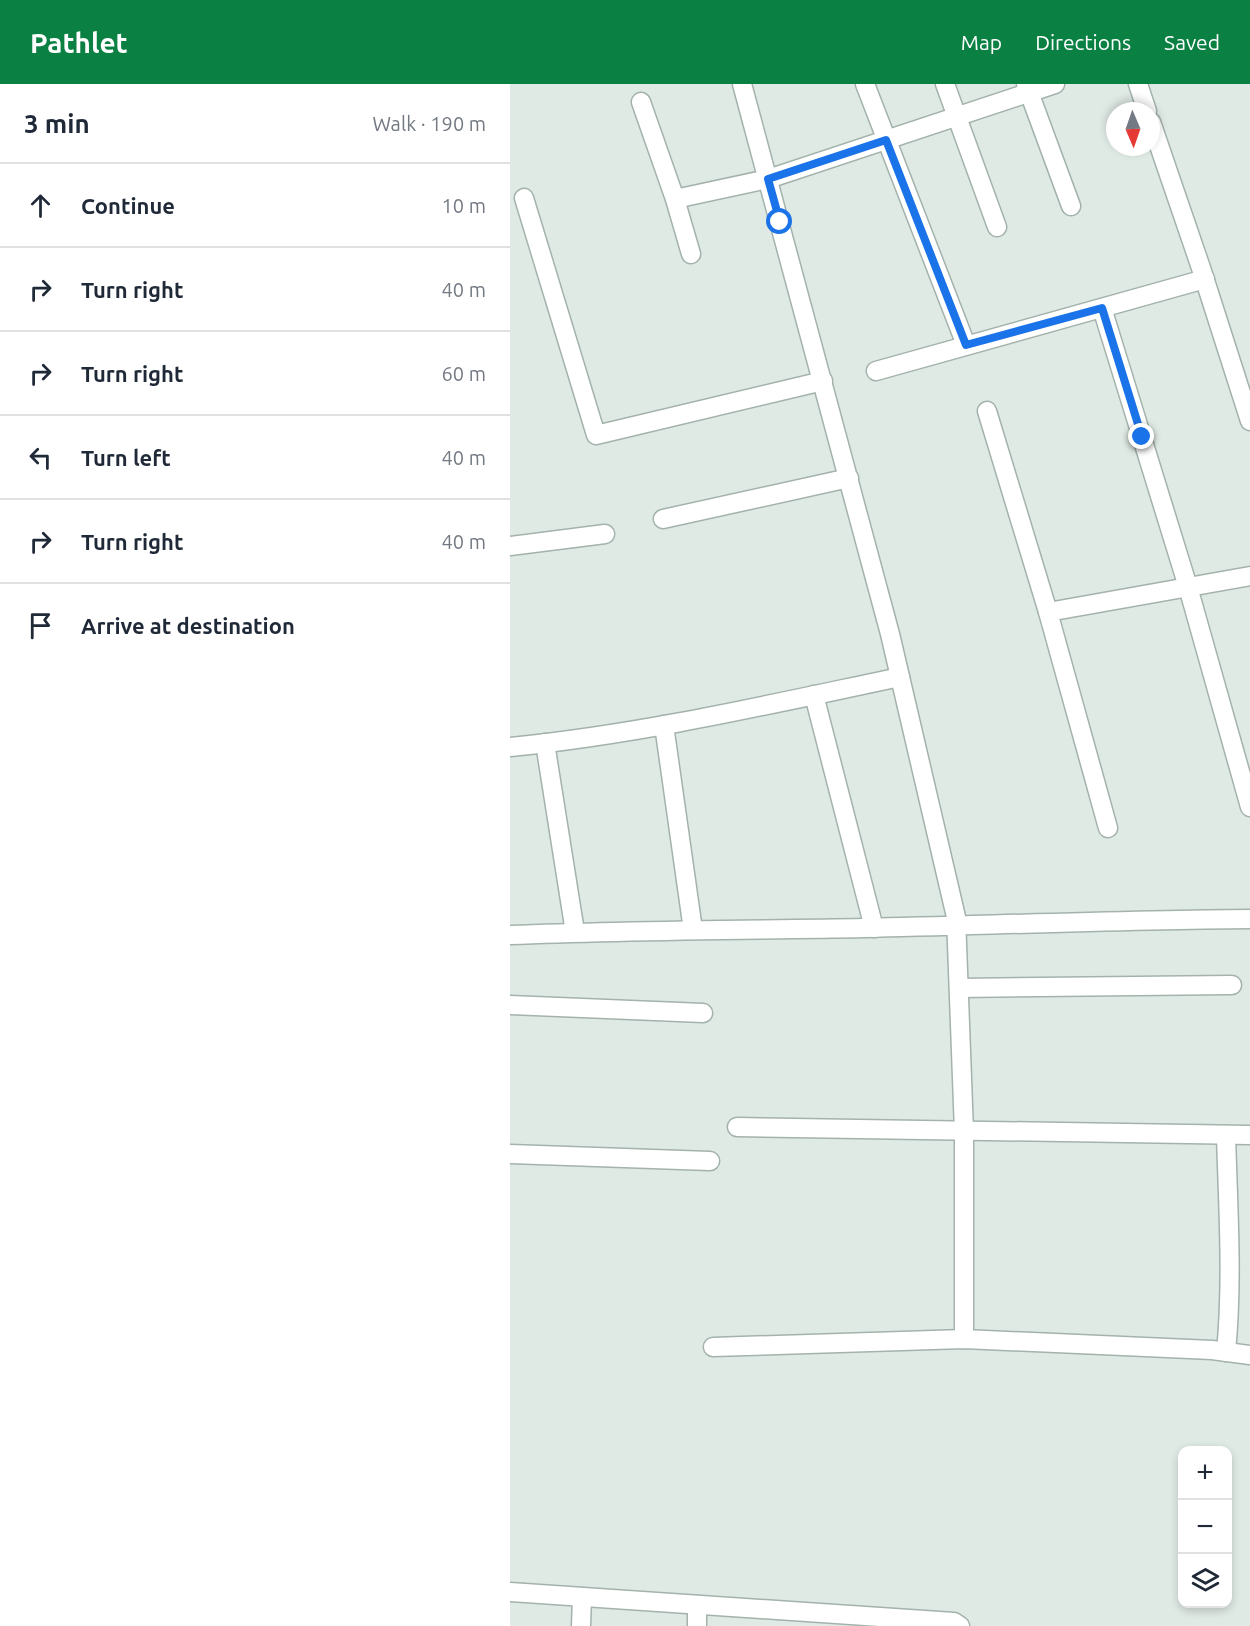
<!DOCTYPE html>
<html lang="en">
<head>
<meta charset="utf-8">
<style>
	:root { --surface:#fff; --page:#f6f6f7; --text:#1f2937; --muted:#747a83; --line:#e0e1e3; --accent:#0b8043 }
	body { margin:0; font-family:Ubuntu,sans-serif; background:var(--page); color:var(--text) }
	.controls { position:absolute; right:18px; bottom:18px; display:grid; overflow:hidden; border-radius:12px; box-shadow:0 3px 9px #0003 }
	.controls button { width:54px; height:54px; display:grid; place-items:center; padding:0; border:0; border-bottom:2px solid var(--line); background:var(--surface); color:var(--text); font:30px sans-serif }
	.compass { position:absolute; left:596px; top:18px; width:54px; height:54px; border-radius:50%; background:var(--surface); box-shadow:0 3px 9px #0003; rotate:178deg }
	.stop { position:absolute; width:18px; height:18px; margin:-14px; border:4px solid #1a73e8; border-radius:50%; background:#fff }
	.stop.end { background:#1a73e8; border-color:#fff; box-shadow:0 2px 6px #0008 }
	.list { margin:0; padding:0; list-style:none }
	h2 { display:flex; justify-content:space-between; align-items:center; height:78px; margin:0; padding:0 24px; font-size:26px }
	h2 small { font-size:20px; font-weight:400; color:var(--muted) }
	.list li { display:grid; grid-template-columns:39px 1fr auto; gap:18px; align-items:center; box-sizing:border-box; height:84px; padding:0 24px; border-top:2px solid var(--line) }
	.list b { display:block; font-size:22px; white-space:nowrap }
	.list em { font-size:20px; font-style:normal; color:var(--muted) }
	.icon { flex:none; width:33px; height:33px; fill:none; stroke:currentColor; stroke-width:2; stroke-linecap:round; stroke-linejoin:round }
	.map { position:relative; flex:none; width:740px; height:1542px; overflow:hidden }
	header { display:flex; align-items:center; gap:36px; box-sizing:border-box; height:84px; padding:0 30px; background:var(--accent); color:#fff }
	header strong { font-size:28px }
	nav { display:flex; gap:33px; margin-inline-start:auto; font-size:21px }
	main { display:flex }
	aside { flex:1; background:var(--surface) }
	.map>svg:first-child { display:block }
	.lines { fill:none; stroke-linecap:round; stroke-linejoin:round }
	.street-casing { stroke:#a3b2ac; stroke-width:21 }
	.street { stroke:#fff; stroke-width:18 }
	.route { stroke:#1a73e8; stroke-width:8 }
</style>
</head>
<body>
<header>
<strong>Pathlet</strong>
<nav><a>Map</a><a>Directions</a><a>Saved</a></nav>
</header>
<main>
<aside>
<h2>3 min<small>Walk · 190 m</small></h2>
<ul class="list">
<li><svg class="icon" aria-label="ahead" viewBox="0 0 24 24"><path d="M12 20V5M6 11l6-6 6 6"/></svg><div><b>Continue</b></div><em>10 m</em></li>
<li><svg class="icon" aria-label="right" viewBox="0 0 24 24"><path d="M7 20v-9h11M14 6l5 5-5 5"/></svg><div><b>Turn right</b></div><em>40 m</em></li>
<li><svg class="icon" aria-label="right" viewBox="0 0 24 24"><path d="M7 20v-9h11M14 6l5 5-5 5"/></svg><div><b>Turn right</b></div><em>60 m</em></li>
<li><svg class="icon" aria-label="left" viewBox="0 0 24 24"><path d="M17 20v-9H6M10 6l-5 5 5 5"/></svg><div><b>Turn left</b></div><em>40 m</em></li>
<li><svg class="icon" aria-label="right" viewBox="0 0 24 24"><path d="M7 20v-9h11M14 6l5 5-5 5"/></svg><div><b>Turn right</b></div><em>40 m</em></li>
<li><svg class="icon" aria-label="arrive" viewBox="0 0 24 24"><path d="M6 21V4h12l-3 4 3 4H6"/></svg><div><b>Arrive at destination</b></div></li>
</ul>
</aside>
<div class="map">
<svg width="740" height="1542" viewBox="0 0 740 1542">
	<rect width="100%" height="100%" fill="#e0eae5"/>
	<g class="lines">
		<defs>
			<g id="street">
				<polyline points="232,0 380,550 446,833 454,1048 454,1255"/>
				<polyline points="355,0 456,261"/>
				<polyline points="435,0 487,143"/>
				<polyline points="516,0 561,122"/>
				<polyline points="628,0 637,27"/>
				<polyline points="131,18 165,115 181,170"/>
				<polyline points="641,38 691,184 740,337"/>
				<polyline points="14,114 86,351 313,297"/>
				<polyline points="165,115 258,95 545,0"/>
				<polyline points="592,224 678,503 740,723"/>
				<polyline points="366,287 695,195"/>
				<polyline points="477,327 538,528 598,744"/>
				<polyline points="153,435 339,394"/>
				<polyline points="0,462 95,450"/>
				<polyline points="538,528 740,492"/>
				<polyline points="304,611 364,844"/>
				<polyline points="154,641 183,846"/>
				<polyline points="35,659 65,848"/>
				<path d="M0,663c132,-13 261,-43 390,-70"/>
				<path d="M0,851c118,-5 236,-5 354,-7 129,-3 257,-8 386,-9"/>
				<polyline points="449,904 722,901"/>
				<polyline points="0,921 193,929"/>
				<polyline points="227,1043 740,1051"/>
				<path d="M716,1051c2,72 7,145 0,217"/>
				<polyline points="0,1070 200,1077"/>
				<polyline points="203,1263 454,1255 702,1266 740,1271"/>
				<polyline points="0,1508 444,1538 450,1542"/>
				<polyline points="71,1542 72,1513"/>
				<polyline points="187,1542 187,1521"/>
			</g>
		</defs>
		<!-- street casing -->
		<use href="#street" class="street-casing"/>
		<!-- street -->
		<use href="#street" class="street"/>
	</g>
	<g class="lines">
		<!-- route -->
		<polyline class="route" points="270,138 258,95 376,56 456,261 592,224 632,353"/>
	</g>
</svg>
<div class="controls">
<button>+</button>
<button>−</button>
<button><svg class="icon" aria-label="layers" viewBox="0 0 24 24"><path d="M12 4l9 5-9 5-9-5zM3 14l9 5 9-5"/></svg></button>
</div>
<svg class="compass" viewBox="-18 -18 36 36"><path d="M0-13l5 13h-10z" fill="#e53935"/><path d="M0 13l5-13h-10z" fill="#747a83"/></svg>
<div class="stop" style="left:270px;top:138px"></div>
<div class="stop end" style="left:632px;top:353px"></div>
</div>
</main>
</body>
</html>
